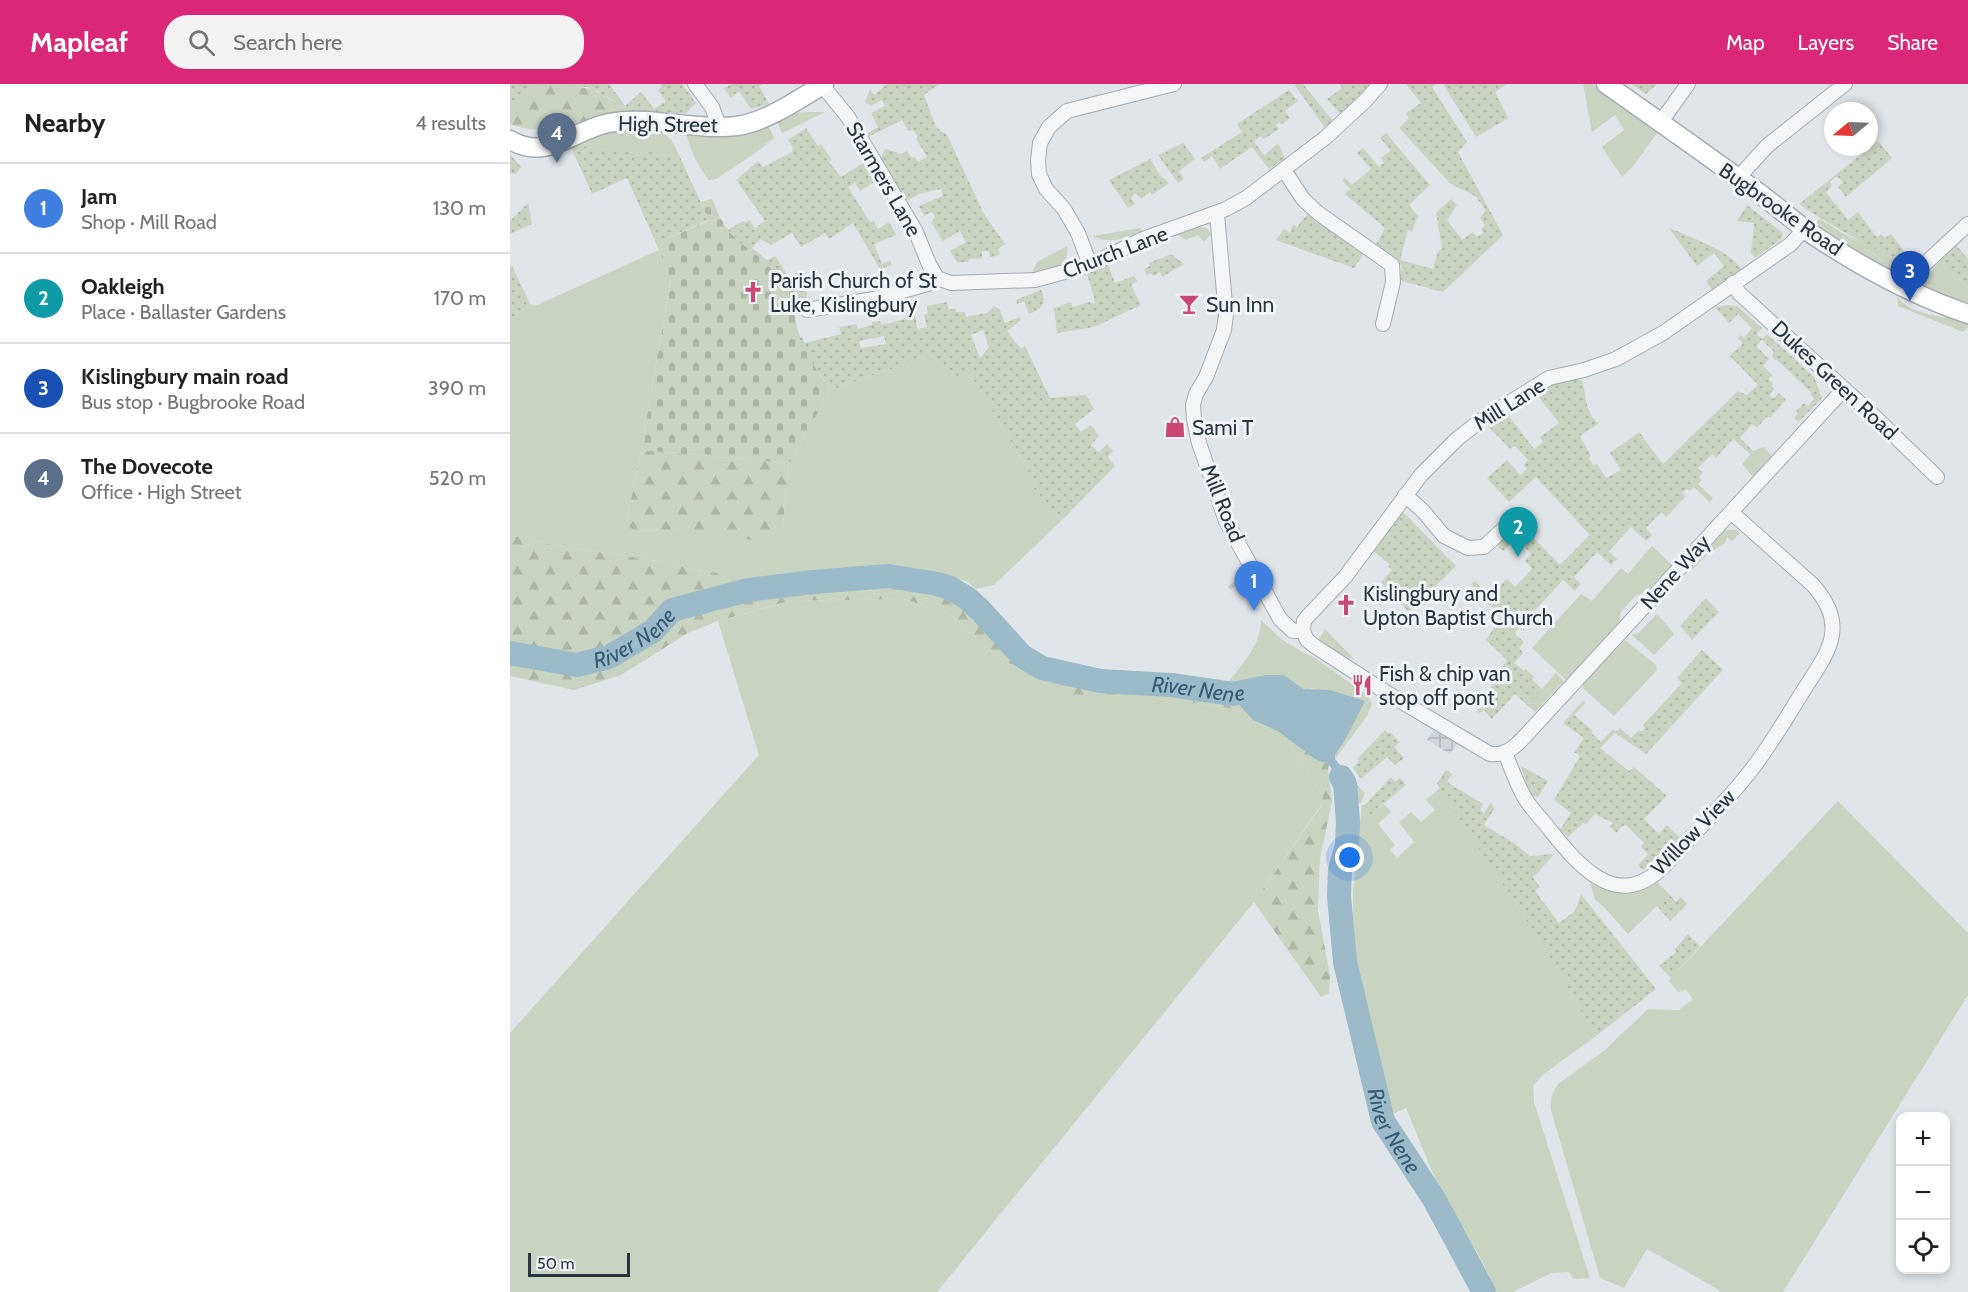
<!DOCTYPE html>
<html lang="en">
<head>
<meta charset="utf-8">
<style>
	:root { --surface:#fff; --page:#f2f2f2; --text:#202124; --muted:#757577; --line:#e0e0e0; --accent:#db2777 }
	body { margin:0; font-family:Cabin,sans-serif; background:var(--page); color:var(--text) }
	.controls { position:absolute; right:18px; bottom:18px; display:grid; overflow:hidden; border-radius:12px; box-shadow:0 3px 9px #0003 }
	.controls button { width:54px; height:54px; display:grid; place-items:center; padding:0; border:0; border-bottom:2px solid var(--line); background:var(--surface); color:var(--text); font:30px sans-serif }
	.compass { position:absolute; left:1314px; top:18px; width:54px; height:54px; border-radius:50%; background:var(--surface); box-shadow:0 3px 9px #0003; rotate:251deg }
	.scale { position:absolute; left:18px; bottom:15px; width:102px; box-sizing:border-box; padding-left:6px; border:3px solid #293640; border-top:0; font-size:16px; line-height:21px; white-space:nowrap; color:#293640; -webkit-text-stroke:4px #f0f4f6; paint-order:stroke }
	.you { position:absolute; left:840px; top:774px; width:21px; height:21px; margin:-15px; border:4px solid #fff; border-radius:50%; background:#1a73e8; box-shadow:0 0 0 9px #1a73e833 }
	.badge { display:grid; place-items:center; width:39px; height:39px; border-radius:50%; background:var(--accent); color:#fff; font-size:20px; font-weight:700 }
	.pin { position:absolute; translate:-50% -50px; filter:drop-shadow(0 2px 3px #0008) }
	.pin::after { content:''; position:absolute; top:32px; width:21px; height:18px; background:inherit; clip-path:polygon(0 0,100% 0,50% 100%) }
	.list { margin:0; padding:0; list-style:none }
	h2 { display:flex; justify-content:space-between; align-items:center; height:78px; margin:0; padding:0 24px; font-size:26px }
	h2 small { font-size:20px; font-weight:400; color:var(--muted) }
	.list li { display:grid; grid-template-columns:39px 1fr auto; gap:18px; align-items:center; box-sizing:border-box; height:90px; padding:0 24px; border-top:2px solid var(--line) }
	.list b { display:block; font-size:22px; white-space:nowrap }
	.list p { margin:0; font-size:20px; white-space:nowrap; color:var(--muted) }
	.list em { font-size:20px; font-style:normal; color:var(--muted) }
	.icon { flex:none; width:33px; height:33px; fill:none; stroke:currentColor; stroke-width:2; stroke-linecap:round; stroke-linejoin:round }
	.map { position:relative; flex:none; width:1458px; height:1208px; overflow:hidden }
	header { display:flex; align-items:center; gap:36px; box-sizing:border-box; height:84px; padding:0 30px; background:var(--accent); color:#fff }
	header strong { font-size:28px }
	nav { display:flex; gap:33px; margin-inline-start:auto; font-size:21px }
	.search { width:420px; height:54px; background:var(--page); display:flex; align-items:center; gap:15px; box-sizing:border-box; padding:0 21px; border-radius:24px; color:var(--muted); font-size:22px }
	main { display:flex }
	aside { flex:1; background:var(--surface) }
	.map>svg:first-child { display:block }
	.industrial { fill:url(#industrial-grid) }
	.grass { fill:#c9d3c1 }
	.forest { fill:url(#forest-firs) }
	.cemetery { fill:url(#cemetery-stones) }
	.park { fill:url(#park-dots); fill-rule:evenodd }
	.water { fill:#9cbac8 }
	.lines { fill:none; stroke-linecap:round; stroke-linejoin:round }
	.river { stroke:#9cbac8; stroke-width:24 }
	.street-casing { stroke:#a5adb3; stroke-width:16 }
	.secondary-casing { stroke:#a5adb3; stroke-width:21 }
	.street { stroke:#f3f5f7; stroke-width:14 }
	.secondary { stroke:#fff; stroke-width:18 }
	.labels { text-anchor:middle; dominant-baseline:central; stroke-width:6; stroke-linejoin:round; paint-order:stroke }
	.street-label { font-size:21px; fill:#293640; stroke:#f0f4f6 }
	.poi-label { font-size:21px; fill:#293640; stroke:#f0f4f6; text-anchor:start }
	.water-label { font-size:22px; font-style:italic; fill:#345d73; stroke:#f0f4f6 }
</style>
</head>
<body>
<header>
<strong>Mapleaf</strong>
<div class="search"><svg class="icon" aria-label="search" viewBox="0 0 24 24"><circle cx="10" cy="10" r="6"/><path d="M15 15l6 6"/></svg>Search here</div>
<nav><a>Map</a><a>Layers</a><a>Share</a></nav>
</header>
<main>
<aside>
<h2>Nearby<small>4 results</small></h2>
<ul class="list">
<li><span class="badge" style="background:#3f7fe0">1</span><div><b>Jam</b><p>Shop · Mill Road</p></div><em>130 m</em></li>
<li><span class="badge" style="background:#0f9aa8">2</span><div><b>Oakleigh</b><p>Place · Ballaster Gardens</p></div><em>170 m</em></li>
<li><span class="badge" style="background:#1a4fb4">3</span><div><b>Kislingbury main road</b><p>Bus stop · Bugbrooke Road</p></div><em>390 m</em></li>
<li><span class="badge" style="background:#5c6f8a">4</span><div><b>The Dovecote</b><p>Office · High Street</p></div><em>520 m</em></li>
</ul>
</aside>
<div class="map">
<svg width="1458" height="1208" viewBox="0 0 1458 1208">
	<defs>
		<pattern id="industrial-grid" width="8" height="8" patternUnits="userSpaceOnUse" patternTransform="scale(1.5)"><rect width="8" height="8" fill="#ced5db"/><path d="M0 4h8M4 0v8" fill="none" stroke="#b1b7bd"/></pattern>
		<pattern id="forest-firs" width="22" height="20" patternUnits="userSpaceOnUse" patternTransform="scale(1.5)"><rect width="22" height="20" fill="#c9d3c1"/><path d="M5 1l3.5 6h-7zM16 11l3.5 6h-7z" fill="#adb6a7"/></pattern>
		<pattern id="cemetery-stones" width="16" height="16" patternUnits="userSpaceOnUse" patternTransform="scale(1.5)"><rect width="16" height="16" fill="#c9d3c1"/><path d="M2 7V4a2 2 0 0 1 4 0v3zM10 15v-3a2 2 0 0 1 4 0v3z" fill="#adb6a7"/></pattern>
		<pattern id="park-dots" width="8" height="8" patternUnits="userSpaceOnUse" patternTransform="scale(1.5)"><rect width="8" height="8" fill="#c9d3c1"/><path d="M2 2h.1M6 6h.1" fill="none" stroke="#adb6a7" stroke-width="1.8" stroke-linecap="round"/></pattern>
	</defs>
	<rect width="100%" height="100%" fill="#e0e5e9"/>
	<!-- industrial -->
	<polygon class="industrial" points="924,645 947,660 940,670 917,656"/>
	<!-- grass -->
	<g class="grass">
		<polygon points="1073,0 1083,0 1147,49 1124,81 1112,93 1092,63 1114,46 1105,31 1082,48"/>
		<polygon points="297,28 315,28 272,49 267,37 284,29"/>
		<path d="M258,41l6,13 -20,16 -38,25 -7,1c-10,-12 -19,-29 -22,-45l2,-2z"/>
		<path d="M138,43c18,6 23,9 31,28l-20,1 -9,-5 -7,3 -73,-9 38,-16z"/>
		<polygon points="1310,135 1334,150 1369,165 1399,184 1387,190 1379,190 1303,142"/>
		<polygon points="689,143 697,144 701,150 694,158 688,151 676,156 665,149"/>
		<path d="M630,144l2,3c-17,7 -31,14 -49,5z"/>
		<path d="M557,162c4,21 -18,26 -35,27l5,-11z"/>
		<polygon points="149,166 161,194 131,366 116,440 124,447 165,446 204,450 272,449 279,379 321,306 420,271 447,292 460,290 526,399 523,403 551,437 484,501 465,505 457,497 389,484 303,486 223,498 207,489 180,485 148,477 38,460 0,451 0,236 20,220 25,222"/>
		<polygon points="1429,178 1458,203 1458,222 1416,205 1413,195"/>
		<path d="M1387,212c13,21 50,20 71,26v5l-5,5 -65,-26z"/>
		<polygon points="1254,363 1262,372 1243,393 1232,380 1243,367"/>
		<polygon points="1217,446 1227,446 1230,449 1222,457 1217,453 1215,459 1199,469 1183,485 1180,483 1207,452"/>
		<polygon points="1142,462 1162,481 1136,508 1125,512 1110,529 1109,541 1056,596 1022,564 1071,510 1082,517 1111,484 1118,490"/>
		<polygon points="739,490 748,518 744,520 731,499 720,506 718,502"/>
		<polygon points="394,515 440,530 485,571 548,607 674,618 727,625 780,660 813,712 812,720 744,818 427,1208 0,1208 0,949 249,671 208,537 280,517"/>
		<polygon points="1146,531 1150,533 1164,550 1144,571 1122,551 1129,549"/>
		<path d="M751,536l20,19 25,15 6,2 55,39 5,9 -5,12 -32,43v-4l10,-15 19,-39 -52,-13 -19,7 -7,-4 -53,3 -6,-10c15,-20 34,-38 34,-64z"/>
		<polygon points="815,545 845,576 823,567 808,557"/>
		<polygon points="1115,556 1146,581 1147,586 1104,632 1073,604 1073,599"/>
		<polygon points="1046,589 1054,597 1025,628 1017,621"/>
		<polygon points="849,703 855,709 851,719 844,721 844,707"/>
		<polygon points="930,704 1040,873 1086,952 1034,990 1023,1002 1024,1018 1080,1194 1064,1195 1059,1188 1041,1189 1003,1208 987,1208 974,1181 926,1097 896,1024 879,1032 862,968 849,903 843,843 843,807 852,721 855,721 859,732 874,720 881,728 868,740 885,761 880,766 887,774 904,758 889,738 901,728 911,738 925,726 916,716"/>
		<path d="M1328,717l130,132v62l-185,297h-65l1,-2 -72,-41 -23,39 -24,-10 -49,-168c-1,-11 1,-17 7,-26l47,-34 43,-41 31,1 13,-10v-3l-6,-7 -8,2 -9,-11 2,-3z"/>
		<path d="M1147,798l12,12 -41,40 -24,-27 -9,-7 -5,-17c22,11 46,15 67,-1z"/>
	</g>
	<!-- forest -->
	<g class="forest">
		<path d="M29,0h32l3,3c22,0 37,12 54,25 -40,3 -79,28 -118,12v-12z"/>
		<polygon points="131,366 279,379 272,449 249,457 165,446 124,447 116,440"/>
		<polygon points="0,451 38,460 148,477 180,485 207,489 238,506 303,498 378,492 428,500 440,504 457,514 502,563 512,572 532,584 590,597 661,601 723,610 734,608 750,626 773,636 788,648 819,681 818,685 822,718 810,774 808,826 820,892 819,909 811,913 744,818 812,721 813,712 780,660 727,625 674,618 595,616 548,607 485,571 440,530 394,515 279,517 208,537 178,549 111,591 64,606 0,592"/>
	</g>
	<!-- cemetery -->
	<path class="cemetery" d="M202,115l7,17 11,17 54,43 15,24 -6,5c4,35 17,56 38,85l-42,73 -148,-13 30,-171 -15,-36 53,-22 -8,-19z"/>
	<!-- park -->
	<g class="park">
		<polygon points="0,0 29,0 0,28"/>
		<polygon points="61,0 99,0 115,22 131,8 144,25 156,17 148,6 152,2 151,0 172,0 186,19 176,29 118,28 97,12 91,11 88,7 81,7 78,3 64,3"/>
		<polygon points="222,0 253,0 249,2 259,20 241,25 229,7 221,14 214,4"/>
		<polygon points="377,0 429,0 414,11 426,43 437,51 474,130 495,160 488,165 490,171 480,173 479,167 472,167 472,174 459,175 458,178 447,178 440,167 456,158 450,147 433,157 421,138 425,134 422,128 414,132 409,122 433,112 431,105 409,110 395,118 371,74 375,65 392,70 397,67 402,74 405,73 408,78 417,73 406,55 408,53 403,46 398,47 392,36 358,53 358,49 368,43 361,29 375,22 372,16 361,22 355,18 360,5 364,11"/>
		<polygon points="784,0 793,0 823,37 815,44"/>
		<polygon points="830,0 859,0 839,23 837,22 830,30 817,15 832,4"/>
		<path d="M896,0h30l-4,3 35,55 -9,10 45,83 -60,57 -41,-11 -2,-3 2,-12 -27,-20 10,-18 -40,-34 5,-5 -8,-9 3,-2 7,7 19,-16 -14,-16 6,-5 16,19 5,-4 -3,-5 10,-8 -11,-12 6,-5 44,52 -21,20 9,11 -6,15 -4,-1 -8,30 33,9 5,-18 4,-2 -6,-36 15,-14 6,6 -10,15 15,20 11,-8 4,5 6,-4 -2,-4 4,-4 -5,-7 6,-8c-5,-7 -10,-14 -18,-18 -7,-3 -11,-4 -18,-9l-51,-55 10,-10 -3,-5 15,-10z"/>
		<polygon points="933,0 997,0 985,8 998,34 966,53"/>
		<polygon points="1121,0 1147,0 1136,10"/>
		<polygon points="779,6 788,17 775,27 780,34 772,40 770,38 766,41 769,45 754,55 751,52 744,57 754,72 768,59 775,74 759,85 742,63 710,85 702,72 694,78 691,74 732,48 727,40"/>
		<polygon points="296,44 308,62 311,60 322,76 319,78 331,93 358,76 369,95 350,107 345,99 338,103 360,138 364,137 368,145 379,138 386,151 364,160 372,180 380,177 382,181 370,185 343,139 319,155 315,149 293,162 291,163 282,149 261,161 250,155 242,164 257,176 265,172 279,194 289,187 295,201 297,211 295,215 289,216 274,192 232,160 218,146 233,137 235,139 239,136 245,144 255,137 226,96 248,77 253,83 282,68 283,64 278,56"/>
		<path d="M1368,57l14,17 -46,39 -8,-10 5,-5 -6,-6 -7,6 2,4 -6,6 22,28 10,-8 19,25 4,-3 4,4 6,-4 23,30 -5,4c-37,-22 -75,-39 -110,-64z"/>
		<polygon points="673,59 685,75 669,87 674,95 668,99 648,71"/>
		<polygon points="60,61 133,70 140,67 149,72 169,71 199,136 146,159 117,94 82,110"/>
		<polygon points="0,70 11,83 6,90 0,89"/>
		<polygon points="640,75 651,92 659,99 642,111 640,108 631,115 627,110 624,110 621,115 625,120 618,124 599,96"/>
		<polygon points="18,119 22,140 0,150 0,137"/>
		<polygon points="1237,121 1273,149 1272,155 1245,174 1241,169 1244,139 1227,137"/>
		<polygon points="799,128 855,168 844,184 766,156 774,145 780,149 783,140 787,143"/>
		<path d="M1159,144c23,10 59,21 73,42l-29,21 -7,-10 18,-15 -10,-13 -17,13z"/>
		<polygon points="1446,161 1458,175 1458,203 1429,178"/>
		<polygon points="661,170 674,180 652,193 650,188 643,192 641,189 637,191 634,185 640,182 639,179"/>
		<polygon points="598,181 605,199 624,192 627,197 621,201 631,221 584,243 547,249 544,224 561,218 563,223 579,218 585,220 584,213 577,190"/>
		<polygon points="2,182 20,220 0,236 0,183"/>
		<path d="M531,206c7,13 0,20 -12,24l-5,-13 -7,3 -1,-4z"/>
		<path d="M437,218l2,8 6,-2 1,4h9l1,5 21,-4 7,-7 6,4 5,13 15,-6 1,3 -14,11 14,18 4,-3 25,52 36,-3 8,14 -19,15 6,8 10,-7 8,11 -8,9 8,7 8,-8 6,7 -5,6 7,9 -54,55 -28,-34 3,-4 -66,-109 -13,2 -27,-21 -99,35 -21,-31 -11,-21 3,-1 3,6 36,-9 -2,-7 17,-3 2,5 14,-4v-3l8,-1 2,4 26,-7 -2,-10 8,-2 3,23 10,-2 -3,-12 4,-1 -1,-8zM473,246l6,17 -9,11 -9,-23zM374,252l2,8 -25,4 -2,-7z"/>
		<path d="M1219,221l8,1 25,22 -5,6 5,5 5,-5 47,43 8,21 -23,24 -5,-4 4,-5 -2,-2 8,-8 4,3 6,-7 -3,-4 1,-2 -35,-33h-2l-3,-4 2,-4 -12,-12 -6,6 13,13 -6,7 9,9 -4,4 5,5 -2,2 3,3 -5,7 4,3 6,-6 7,7 -16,18 -2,-2 -11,11 -5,-3 -12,14 13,13 -3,3 -17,-15 -17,19 -4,-4 -14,14 5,5 -4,4 3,3 -4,4 15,14 -3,4 -16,-15 -4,4 -4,-2 -4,4 4,3 -20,21 -5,-5 -15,16 6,7 -6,6 -15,-14 -22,24 8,8 -6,6 -14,-13 -23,25 7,7 -6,7 -12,-11 -49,53 10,9 -5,6 4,5 -9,10 10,8 2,-2 8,8 -2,2 10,10 -15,16 -12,-11 -23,25 -8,-9 -5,3 -2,-3 30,-50 -21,-20 15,-23 -30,-33 4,-3 10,11 10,-9 4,4 8,-8 8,8 17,-18 -7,-9 6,-6 -7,-8 -3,3 -8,-8 -10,10 -5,-4 1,-7 9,-7 7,1 3,3 8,-7 34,35 30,-30 -54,-58 -27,25 -22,-24 20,-18 13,15 7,-6 -4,-4 5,-5 -13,-14 -5,3 -23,-24 18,-14 29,38 9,-7 -3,-5 19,-14 -24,-31c14,-7 32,-16 47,-11 5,15 2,32 17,42l-19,13 11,20 -2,2 4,7 4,-1 9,14 15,-8 -11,-17 29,-21 24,32 75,-73 9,4 11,-10 -28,-29 13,-13 -5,-5 3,-3 3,3 8,-10 -14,-14 -9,9 -14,-16z"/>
		<polygon points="890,425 946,482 899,528 871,498 882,486 878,482 879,480 864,467 856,478 853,476"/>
		<polygon points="1196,514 1209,528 1182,556 1170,542"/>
		<polygon points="1192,566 1213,586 1136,670 1105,649 1090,664 1119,687 1124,683 1157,712 1134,735 1149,750 1157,741 1170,754 1161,764 1155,759 1157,763 1133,786 1128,781 1138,770 1131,763 1134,759 1115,740 1106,749 1100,743 1103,739 1085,730 1076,740 1073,739 1058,753 1050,746 1061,729 1044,716 1070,672 1064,668 1074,654 1053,639 1073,617 1075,619 1064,631 1083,647 1081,649 1091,658 1103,645 1105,648 1110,644 1121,654 1129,646 1131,648 1135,644 1133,641 1172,599 1167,594"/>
		<polygon points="875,646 879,650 880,648 890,658 884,663 894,674 885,681 877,673 851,695 843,684 849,677 847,675"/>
		<polygon points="1011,682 1038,697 1028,713 1021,710 1016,699"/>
		<polygon points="936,686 942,690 937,698 973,720 970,726 974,729 981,718 984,725 974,741 1004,759 1020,772 1044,770 1023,794 1030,803 1025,807 1049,839 1065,827 1071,810 1146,905 1086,952 1040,873 927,700"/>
		<polygon points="881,693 885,698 890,694 896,701 859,732 855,721"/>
		<polygon points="1159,810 1166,818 1171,813 1177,820 1160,837 1146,821"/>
		<polygon points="1178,850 1190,862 1161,894 1149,882 1166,868 1165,865"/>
	</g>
	<!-- water -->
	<polygon class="water" points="757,603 770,603 783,611 796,605 820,606 855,617 835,656 825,671 825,675 849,703 844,707 844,721 826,727 825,717 829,711 822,685 819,681 788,648 773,636 750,626 734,608"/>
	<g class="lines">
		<!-- river -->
		<g class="river">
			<path id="s1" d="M0,569l67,12 32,-8 44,-26 19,-21 76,-20 65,-8 75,-6 50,8 12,4 17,10 14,13 41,45 20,12 58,13 71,4 62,9 34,-7h13l24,17"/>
			<polyline points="734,608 750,626 773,636 813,666"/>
			<path id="s2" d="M831,693l4,7 3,38 -1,23 -7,25 -1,26 6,66 38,159 51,78 50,93"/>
		</g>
		<defs>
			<g id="street">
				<polyline points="185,0 202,23 209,42"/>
				<polyline points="312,1 338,33 405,146 419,180 427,194"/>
				<polyline points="1150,39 1178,0"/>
				<polyline points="774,86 793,115 808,129 882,181 883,198 873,240"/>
				<polyline points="1227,95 1257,62 1335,0"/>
				<polyline points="707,130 716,231 714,246 696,293 686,310 683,321 684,335 689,359 716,437 770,535 783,547 793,547"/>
				<polyline points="580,181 568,149 554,125 536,105 529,90 528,76 530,59 539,43 557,27 664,0"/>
				<polyline points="427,194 441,199 525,196 580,181 633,155 716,125 736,114 815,54 855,17 870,0"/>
				<polyline points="1223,199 1229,209 1366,334 1427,393"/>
				<polyline points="1396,206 1406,188 1458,140"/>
				<polyline points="297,226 364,215 421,199 427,194"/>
				<polyline points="895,411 913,427 934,452 958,464 974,463 1001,438"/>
				<path d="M793,547l4,9 9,7 71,46 103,61c17,2 27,-9 37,-20l317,-345"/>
				<polyline points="793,547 794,537 798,532 835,493 911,391 947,355 970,337 1039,294 1074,286 1106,275 1153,249 1281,160 1294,145"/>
				<path d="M995,668c5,14 11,29 18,43 7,13 19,24 28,36 30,38 68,81 114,34 29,-32 61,-62 87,-96 20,-26 36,-54 53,-81 10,-16 24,-34 27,-53 3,-20 -7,-36 -19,-50l-82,-73"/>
			</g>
			<g id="secondary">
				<path d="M1096,0c51,36 102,72 153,109 16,12 31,25 47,37 51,35 103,64 162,84"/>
				<path d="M0,56c38,22 62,-10 99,-17 43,-8 86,8 128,3 29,-4 62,-27 87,-42"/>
			</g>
		</defs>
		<!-- street casing -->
		<use href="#street" class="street-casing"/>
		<!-- secondary casing -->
		<use href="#secondary" class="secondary-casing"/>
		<!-- street -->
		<use href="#street" class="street"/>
		<!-- secondary -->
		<use href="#secondary" class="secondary"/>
	</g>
	<!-- icons -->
	<defs>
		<symbol id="church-bare" viewBox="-9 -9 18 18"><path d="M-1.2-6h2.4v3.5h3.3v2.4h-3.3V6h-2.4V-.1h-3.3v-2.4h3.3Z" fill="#cb4776" stroke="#f0f4f6" stroke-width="2.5" paint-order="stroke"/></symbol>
		<symbol id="bar-bare" viewBox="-9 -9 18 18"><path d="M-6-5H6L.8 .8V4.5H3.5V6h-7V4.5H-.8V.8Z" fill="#cb4776" stroke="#f0f4f6" stroke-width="2.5" paint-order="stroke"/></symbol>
		<symbol id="shop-bare" viewBox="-9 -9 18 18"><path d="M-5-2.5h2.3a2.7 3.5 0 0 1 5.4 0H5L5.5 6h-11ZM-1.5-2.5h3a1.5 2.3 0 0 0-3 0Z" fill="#cb4776" stroke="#f0f4f6" stroke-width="2.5" paint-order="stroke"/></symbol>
		<symbol id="restaurant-bare" viewBox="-9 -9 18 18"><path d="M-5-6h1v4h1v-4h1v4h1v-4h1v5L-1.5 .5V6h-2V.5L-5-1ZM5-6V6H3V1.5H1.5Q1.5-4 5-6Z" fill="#cb4776" stroke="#f0f4f6" stroke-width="2.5" paint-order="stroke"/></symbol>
	</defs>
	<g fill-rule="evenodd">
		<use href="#church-bare" x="228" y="193" width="30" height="30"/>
		<use href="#bar-bare" x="664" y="205" width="30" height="30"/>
		<use href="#shop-bare" x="650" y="328" width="30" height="30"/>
		<use href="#church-bare" x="821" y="506" width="30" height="30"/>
		<use href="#restaurant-bare" x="837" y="586" width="30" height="30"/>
	</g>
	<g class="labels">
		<!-- street labels -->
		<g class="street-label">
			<text transform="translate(158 40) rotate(1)">High Street</text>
			<text transform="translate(374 95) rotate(60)">Starmers Lane</text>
			<text transform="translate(1271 125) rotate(35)">Bugbrooke Road</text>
			<text transform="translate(605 168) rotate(-21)">Church Lane</text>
			<text transform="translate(1325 296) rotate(43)">Dukes Green Road</text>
			<text transform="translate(999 320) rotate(-32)">Mill Lane</text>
			<text transform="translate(713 419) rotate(68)">Mill Road</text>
			<text transform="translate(1165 488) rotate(-48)">Nene Way</text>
			<text transform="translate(1183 748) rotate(-46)">Willow View</text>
		</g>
		<!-- poi labels -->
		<g class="poi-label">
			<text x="260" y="196">Parish Church of St<tspan x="260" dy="24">Luke, Kislingbury</tspan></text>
			<text x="696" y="220">Sun Inn</text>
			<text x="682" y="343">Sami T</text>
			<text x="853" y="509">Kislingbury and<tspan x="853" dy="24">Upton Baptist Church</tspan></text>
			<text x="869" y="589">Fish &amp; chip van<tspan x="869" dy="24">stop off pont</tspan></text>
		</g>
		<!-- water labels -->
		<g class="water-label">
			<text stroke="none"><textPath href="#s1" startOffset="132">River Nene</textPath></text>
			<text stroke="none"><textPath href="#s1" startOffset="744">River Nene</textPath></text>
			<text stroke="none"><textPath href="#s2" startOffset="364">River Nene</textPath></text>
		</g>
	</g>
</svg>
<div class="controls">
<button>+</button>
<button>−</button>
<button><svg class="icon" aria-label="locate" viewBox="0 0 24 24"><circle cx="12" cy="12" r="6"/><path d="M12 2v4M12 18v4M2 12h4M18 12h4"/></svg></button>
</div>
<svg class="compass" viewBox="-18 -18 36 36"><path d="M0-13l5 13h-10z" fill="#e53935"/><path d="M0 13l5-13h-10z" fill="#757577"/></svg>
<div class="scale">50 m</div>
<div class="you"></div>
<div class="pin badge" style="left:744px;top:527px;background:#3f7fe0">1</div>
<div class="pin badge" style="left:1008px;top:473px;background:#0f9aa8">2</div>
<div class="pin badge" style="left:1400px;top:217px;background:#1a4fb4">3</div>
<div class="pin badge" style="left:47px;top:79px;background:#5c6f8a">4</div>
</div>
</main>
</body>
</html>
